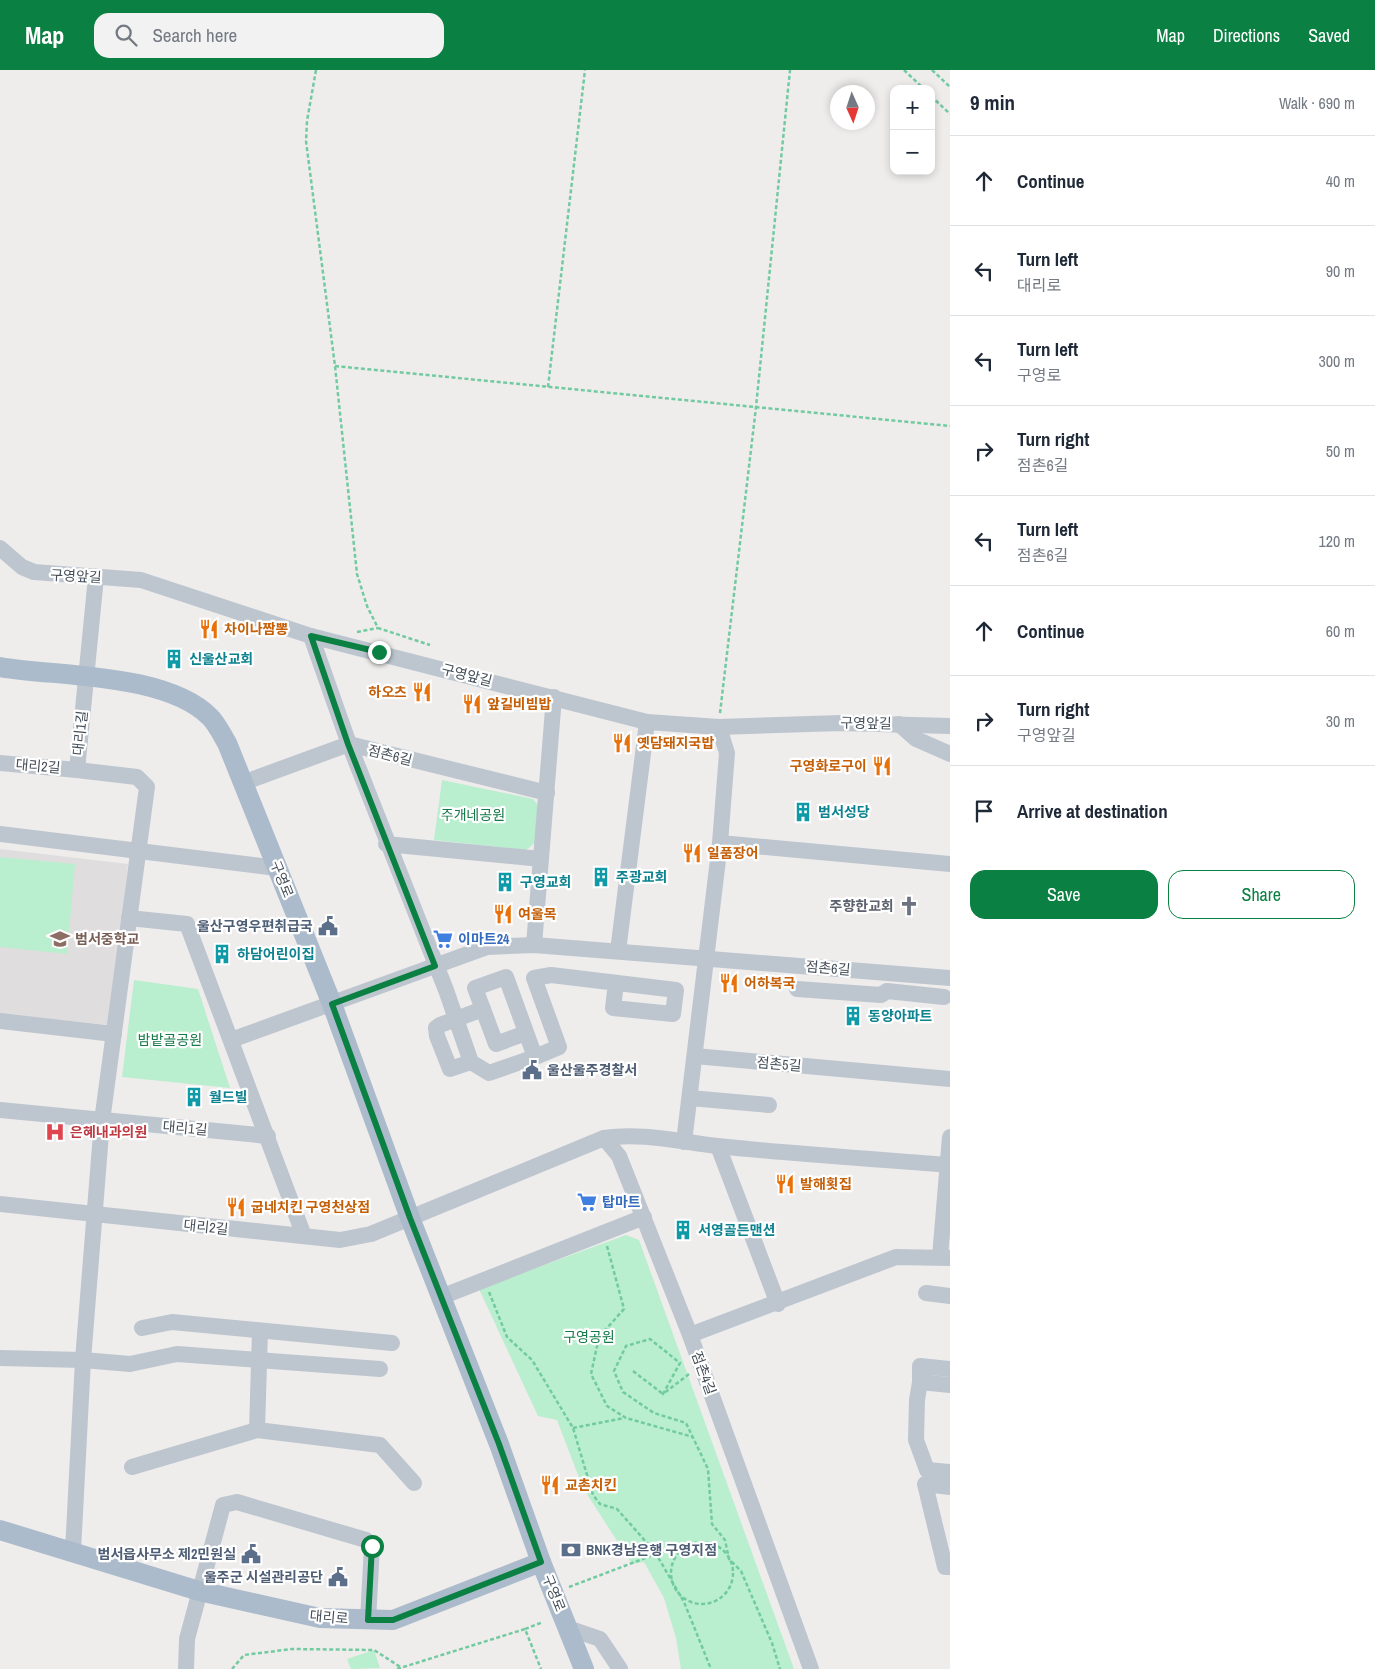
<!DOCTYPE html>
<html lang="en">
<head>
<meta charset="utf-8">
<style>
	:root { --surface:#fff; --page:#f2f2f3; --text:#1f2937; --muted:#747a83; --line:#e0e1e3; --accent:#0b8043 }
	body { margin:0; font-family:"Archivo Narrow","Noto Sans KR",sans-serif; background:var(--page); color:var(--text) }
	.controls { position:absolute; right:15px; top:15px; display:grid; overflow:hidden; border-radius:10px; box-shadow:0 2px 8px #0003 }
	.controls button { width:45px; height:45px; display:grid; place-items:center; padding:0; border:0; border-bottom:1px solid var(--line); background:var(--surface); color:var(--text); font:25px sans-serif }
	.compass { position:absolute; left:830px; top:15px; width:45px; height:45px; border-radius:50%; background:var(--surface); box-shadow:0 2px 8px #0003; rotate:177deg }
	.stop { position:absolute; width:15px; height:15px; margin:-11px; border:4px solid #0b8043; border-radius:50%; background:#fff }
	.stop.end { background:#0b8043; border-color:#fff; box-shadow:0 1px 5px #0008 }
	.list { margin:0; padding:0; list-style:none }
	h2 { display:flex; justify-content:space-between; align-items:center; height:65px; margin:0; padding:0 20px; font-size:21px }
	h2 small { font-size:16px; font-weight:400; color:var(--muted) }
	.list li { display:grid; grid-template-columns:32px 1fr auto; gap:15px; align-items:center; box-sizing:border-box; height:90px; padding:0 20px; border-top:1px solid var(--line) }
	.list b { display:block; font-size:19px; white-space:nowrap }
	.list p { margin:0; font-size:16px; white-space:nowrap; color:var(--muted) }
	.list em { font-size:16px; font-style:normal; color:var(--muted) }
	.actions { display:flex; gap:10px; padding:15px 20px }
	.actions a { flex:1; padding:11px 0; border:1px solid var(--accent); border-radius:15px; text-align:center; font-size:18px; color:var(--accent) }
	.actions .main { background:var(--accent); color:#fff }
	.icon { flex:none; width:28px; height:28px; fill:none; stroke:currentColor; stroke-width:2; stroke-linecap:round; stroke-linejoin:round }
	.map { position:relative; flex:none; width:950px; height:1599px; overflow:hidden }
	header { display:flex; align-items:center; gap:30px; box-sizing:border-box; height:70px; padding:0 25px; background:var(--accent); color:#fff }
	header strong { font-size:24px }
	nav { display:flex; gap:28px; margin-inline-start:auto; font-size:18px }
	.search { width:350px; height:45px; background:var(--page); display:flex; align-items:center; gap:12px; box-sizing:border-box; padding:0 18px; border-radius:15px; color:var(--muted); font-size:19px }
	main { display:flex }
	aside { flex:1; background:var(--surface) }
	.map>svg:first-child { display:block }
	.education { fill:#e0ddde }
	.green { fill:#b9eece }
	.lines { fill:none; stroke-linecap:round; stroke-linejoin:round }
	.path { stroke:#72cba0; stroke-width:2.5; stroke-dasharray:4 2.5; stroke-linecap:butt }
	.minor { stroke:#bdc6cf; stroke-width:16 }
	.major { stroke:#abbbcb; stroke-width:20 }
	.route { stroke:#0b8043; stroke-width:6 }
	.labels { text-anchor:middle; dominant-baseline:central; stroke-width:4.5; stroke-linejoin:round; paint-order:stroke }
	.street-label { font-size:14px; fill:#454f59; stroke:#fff }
	.food-label { font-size:14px; font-weight:bold; fill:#c56008; stroke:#fff; text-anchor:start }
	.culture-label { font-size:14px; font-weight:bold; fill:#0d838f; stroke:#fff; text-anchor:start }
	.park-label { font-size:14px; fill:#177949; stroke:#fff }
	.worship-label { font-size:14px; font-weight:bold; fill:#5b616d; stroke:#fff; text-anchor:end }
	.service-label { font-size:14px; font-weight:bold; fill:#4e5e75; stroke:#fff; text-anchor:end }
	.education-label { font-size:14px; font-weight:bold; fill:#785e54; stroke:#fff; text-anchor:start }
	.shop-label { font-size:14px; font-weight:bold; fill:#366cbe; stroke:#fff; text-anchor:start }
	.health-label { font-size:14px; font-weight:bold; fill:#be3a42; stroke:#fff; text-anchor:start }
</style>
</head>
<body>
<header>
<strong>Map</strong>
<div class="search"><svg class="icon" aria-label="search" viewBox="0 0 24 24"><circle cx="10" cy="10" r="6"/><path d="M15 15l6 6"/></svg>Search here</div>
<nav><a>Map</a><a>Directions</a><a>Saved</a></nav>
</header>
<main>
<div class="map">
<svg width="950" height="1599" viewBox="0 0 950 1599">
	<rect width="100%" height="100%" fill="#efecec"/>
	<!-- education -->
	<polygon class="education" points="0,779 128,794 110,955 0,944"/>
	<!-- green -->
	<g class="green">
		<polygon points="442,710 533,729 541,739 536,772 526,780 434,770"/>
		<polygon points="0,787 75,794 67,884 0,877"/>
		<polygon points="134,910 198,919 230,1018 122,1007"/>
		<polygon points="626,1165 639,1170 794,1599 681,1599 676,1568 664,1528 644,1492 632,1494 583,1418 557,1350 538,1346 479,1219"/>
		<polygon points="374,1580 380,1598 351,1599 347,1589"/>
	</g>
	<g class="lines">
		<!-- path -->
		<g class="path">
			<polyline points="316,0 307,51 306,71 335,296 357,504 367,536 378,558 430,575"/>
			<polyline points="904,0 924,19"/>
			<polyline points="932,0 950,17"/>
			<polyline points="931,26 950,44"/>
			<polyline points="335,296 950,356"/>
			<polyline points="548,317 585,0"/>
			<polyline points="357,562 378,558"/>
			<polyline points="720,643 756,337 790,0"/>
			<polyline points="607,1176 624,1239 599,1267 591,1304 607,1336 626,1348 693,1367"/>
			<polyline points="489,1222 507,1267 532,1290 573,1358 593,1425 600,1434 617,1439 655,1482 684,1532 711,1599"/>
			<polyline points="633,1301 663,1324"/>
			<polyline points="689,1304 663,1324 680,1293 650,1269 626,1276 614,1301 623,1322 654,1343 686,1353 708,1399 712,1454 725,1470 729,1489 741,1501 772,1573 780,1599"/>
			<polyline points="573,1358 624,1348"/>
			<circle cx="702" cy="1503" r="31"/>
			<polyline points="569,1517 656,1484"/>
			<polyline points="525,1559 543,1552"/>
			<polyline points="232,1599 244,1585 292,1579 374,1580 402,1598"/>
			<polyline points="397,1599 525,1559 541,1599"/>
		</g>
		<!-- minor -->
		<g class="minor">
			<polyline points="0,478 22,497 34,502 141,510 311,566 647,652 719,657 841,653 950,656"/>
			<polyline points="311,566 349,674 446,920 471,992 489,1003 535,987 506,907 475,918 496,974 526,963"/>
			<polyline points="899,654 916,669 950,684"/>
			<polyline points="349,674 547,723"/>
			<polyline points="0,693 77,700"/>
			<polyline points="245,712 349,674"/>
			<polyline points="0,764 277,798"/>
			<polyline points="720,773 950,794"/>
			<polyline points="386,774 541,789"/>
			<polyline points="129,848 187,854 304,1166"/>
			<polyline points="534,875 554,627"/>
			<polyline points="618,881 647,652"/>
			<polyline points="797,919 881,925 887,921 944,927"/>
			<polyline points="0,951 114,964"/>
			<polyline points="231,970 487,877 534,875 950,908"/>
			<polyline points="695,986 950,1009"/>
			<polyline points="535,987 559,977 534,908 551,905 676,920 673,944 613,938 616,913"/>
			<polyline points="471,992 450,999 437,966 436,958 440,955 483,939"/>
			<polyline points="690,1028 769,1035"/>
			<polyline points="0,1040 268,1066"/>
			<polyline points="604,1068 619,1086 690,1265 811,1599"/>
			<polyline points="684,1072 720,773 727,683 719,657"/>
			<polyline points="718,1076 778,1234"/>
			<path d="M0,1134l340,36 31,-6 233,-96c37,-6 76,4 113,8 78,8 156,13 233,19"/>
			<polyline points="940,1187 950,1067"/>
			<polyline points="926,1223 950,1226"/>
			<polyline points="441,1227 644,1147"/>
			<polyline points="142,1258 172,1252 392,1273"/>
			<polyline points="690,1265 896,1187 950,1188"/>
			<polyline points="0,1288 83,1290 130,1294 177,1284 380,1299"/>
			<polyline points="920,1312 920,1296 950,1299"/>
			<polyline points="950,1315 920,1312 917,1330 916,1370 927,1400 950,1402"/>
			<polyline points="257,1360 260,1261"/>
			<polyline points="132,1397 257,1360 380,1375 414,1413"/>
			<polyline points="950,1417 925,1414 945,1497 950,1497"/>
			<polyline points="73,1481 83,1290 102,1051 147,717 137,707 77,700 96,507"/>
			<polyline points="568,1558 600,1569 620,1599"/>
			<polyline points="186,1599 187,1569 223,1435 237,1432 366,1470 372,1476 368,1550"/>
		</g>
		<!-- major -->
		<g class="major">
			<path d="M0,597c60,10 166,6 210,50 7,7 12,18 17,26l105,261 78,214 89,226 42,118 43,107"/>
			<polyline points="0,1460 199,1521 320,1548 393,1550 541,1492"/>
		</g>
	</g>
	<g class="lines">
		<!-- route -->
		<polyline class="route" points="372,1476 368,1550 393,1550 541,1492 499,1374 410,1148 332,934 435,896 348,674 311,566 379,582"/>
	</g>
	<!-- icons -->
	<defs>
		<symbol id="restaurant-bare" viewBox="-9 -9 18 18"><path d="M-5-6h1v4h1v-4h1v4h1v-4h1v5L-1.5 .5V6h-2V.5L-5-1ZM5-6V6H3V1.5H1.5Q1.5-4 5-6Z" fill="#e8710a" stroke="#fff" stroke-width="2.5" paint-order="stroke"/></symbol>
		<symbol id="building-bare" viewBox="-9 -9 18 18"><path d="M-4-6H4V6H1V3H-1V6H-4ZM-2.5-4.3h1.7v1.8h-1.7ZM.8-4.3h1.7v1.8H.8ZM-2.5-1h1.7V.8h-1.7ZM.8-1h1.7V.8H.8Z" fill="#0f9aa8" stroke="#fff" stroke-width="2.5" paint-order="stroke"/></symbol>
		<symbol id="church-bare" viewBox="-9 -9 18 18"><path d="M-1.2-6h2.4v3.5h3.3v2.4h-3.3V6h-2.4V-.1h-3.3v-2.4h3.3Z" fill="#6b7280" stroke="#fff" stroke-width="2.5" paint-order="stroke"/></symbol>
		<symbol id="civic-bare" viewBox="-9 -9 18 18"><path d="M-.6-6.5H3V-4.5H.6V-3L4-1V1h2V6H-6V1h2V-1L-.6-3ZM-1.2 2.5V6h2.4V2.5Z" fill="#5c6f8a" stroke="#fff" stroke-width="2.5" paint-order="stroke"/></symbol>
		<symbol id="school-bare" viewBox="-9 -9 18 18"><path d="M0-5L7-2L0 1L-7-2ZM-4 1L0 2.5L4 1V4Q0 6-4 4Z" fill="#8d6e63" stroke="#fff" stroke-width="2.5" paint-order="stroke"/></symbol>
		<symbol id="supermarket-bare" viewBox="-9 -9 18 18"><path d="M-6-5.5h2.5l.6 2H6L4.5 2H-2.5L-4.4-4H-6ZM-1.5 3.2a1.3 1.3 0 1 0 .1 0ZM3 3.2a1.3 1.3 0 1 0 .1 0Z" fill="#3f7fe0" stroke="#fff" stroke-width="2.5" paint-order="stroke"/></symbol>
		<symbol id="hospital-bare" viewBox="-9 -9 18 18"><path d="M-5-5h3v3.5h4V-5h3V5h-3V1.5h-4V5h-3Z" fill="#e0444e" stroke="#fff" stroke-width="2.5" paint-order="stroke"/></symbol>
		<symbol id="bank-bare" viewBox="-9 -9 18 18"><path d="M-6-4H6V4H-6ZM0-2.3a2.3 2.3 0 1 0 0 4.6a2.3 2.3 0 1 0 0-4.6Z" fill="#5c6f8a" stroke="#fff" stroke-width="2.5" paint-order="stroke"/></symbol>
	</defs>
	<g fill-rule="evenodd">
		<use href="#restaurant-bare" x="195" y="545" width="28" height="28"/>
		<use href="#building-bare" x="160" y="575" width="28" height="28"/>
		<use href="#restaurant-bare" x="408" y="608" width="28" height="28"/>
		<use href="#restaurant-bare" x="458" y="620" width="28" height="28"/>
		<use href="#restaurant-bare" x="608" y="659" width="28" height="28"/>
		<use href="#restaurant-bare" x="868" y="682" width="28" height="28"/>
		<use href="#building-bare" x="789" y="728" width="28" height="28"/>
		<use href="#restaurant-bare" x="678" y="769" width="28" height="28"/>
		<use href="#building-bare" x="587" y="793" width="28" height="28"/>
		<use href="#building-bare" x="491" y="798" width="28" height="28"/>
		<use href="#church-bare" x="895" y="822" width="28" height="28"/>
		<use href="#restaurant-bare" x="489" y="830" width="28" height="28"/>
		<use href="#civic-bare" x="314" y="842" width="28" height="28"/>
		<use href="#school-bare" x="46" y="855" width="28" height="28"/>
		<use href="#supermarket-bare" x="429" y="855" width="28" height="28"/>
		<use href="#building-bare" x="208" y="870" width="28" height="28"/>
		<use href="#restaurant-bare" x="715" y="899" width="28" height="28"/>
		<use href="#building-bare" x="839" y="932" width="28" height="28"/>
		<use href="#civic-bare" x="518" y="986" width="28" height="28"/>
		<use href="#building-bare" x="180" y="1013" width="28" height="28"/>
		<use href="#hospital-bare" x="41" y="1048" width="28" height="28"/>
		<use href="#restaurant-bare" x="771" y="1100" width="28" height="28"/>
		<use href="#supermarket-bare" x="573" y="1118" width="28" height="28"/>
		<use href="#restaurant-bare" x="222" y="1123" width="28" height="28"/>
		<use href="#building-bare" x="669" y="1146" width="28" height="28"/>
		<use href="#restaurant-bare" x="536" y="1401" width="28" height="28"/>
		<use href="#bank-bare" x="557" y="1466" width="28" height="28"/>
		<use href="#civic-bare" x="237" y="1470" width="28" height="28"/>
		<use href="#civic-bare" x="324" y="1493" width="28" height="28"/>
	</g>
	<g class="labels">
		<!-- street labels -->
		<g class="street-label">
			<text transform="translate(76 506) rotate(3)">구영앞길</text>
			<text transform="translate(467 605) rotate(14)">구영앞길</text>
			<text transform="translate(866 653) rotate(1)">구영앞길</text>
			<text transform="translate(80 663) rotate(-84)">대리1길</text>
			<text transform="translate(390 685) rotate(14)">점촌6길</text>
			<text transform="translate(38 696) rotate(5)">대리2길</text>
			<text transform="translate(282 809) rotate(68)">구영로</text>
			<text transform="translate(828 898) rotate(5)">점촌6길</text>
			<text transform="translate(779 994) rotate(5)">점촌5길</text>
			<text transform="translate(185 1058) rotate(5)">대리1길</text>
			<text transform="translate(206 1157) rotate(6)">대리2길</text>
			<text transform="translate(704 1303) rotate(70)">점촌4길</text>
			<text transform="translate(554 1523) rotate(68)">구영로</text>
			<text transform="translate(329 1547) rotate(5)">대리로</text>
		</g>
		<!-- food labels -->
		<g class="food-label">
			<text x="224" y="559">차이나짬뽕</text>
			<text x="407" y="622" text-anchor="end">하오츠</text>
			<text x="487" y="634">앞길비빔밥</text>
			<text x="637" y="673">옛담돼지국밥</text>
			<text x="867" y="696" text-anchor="end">구영화로구이</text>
			<text x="707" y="783">일품장어</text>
			<text x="518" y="844">여울목</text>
			<text x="744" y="913">어하복국</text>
			<text x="800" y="1114">발해횟집</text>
			<text x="251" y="1137">굽네치킨 구영천상점</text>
			<text x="565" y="1415">교촌치킨</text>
		</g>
		<!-- culture labels -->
		<g class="culture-label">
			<text x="189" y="589">신울산교회</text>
			<text x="818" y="742">범서성당</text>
			<text x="616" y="807">주광교회</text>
			<text x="520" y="812">구영교회</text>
			<text x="237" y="884">하담어린이집</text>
			<text x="868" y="946">동양아파트</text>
			<text x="209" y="1027">월드빌</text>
			<text x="698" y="1160">서영골든맨션</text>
		</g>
		<!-- park labels -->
		<g class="park-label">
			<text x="473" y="745">주개네공원</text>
			<text x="170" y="970">밤밭골공원</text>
			<text x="589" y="1267">구영공원</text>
		</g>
		<!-- worship labels -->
		<g class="worship-label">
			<text x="894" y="836">주향한교회</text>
		</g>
		<!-- service labels -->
		<g class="service-label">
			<text x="313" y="856">울산구영우편취급국</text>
			<text x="547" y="1000" text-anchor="start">울산울주경찰서</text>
			<text x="586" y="1480" text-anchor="start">BNK경남은행 구영지점</text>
			<text x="236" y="1484">범서읍사무소 제2민원실</text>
			<text x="323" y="1507">울주군 시설관리공단</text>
		</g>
		<!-- education labels -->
		<g class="education-label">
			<text x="75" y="869">범서중학교</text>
		</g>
		<!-- shop labels -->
		<g class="shop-label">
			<text x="458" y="869">이마트24</text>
			<text x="602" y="1132">탑마트</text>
		</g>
		<!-- health labels -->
		<g class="health-label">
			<text x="70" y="1062">은혜내과의원</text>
		</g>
	</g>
</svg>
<div class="controls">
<button>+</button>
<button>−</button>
</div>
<svg class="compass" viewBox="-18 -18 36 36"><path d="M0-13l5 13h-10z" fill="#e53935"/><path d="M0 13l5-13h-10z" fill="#747a83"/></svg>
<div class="stop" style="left:372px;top:1476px"></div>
<div class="stop end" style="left:379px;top:582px"></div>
</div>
<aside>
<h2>9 min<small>Walk · 690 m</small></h2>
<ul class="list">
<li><svg class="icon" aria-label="ahead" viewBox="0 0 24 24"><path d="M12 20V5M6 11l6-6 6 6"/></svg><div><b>Continue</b></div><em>40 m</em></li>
<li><svg class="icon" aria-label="left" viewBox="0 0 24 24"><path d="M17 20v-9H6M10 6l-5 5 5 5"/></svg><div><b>Turn left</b><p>대리로</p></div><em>90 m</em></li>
<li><svg class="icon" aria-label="left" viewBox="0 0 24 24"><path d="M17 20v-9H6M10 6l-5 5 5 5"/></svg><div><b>Turn left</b><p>구영로</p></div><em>300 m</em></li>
<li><svg class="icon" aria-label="right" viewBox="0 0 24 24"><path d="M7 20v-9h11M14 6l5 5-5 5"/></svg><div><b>Turn right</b><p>점촌6길</p></div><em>50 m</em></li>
<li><svg class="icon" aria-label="left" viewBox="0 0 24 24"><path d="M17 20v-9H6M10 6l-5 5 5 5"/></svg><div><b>Turn left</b><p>점촌6길</p></div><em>120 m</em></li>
<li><svg class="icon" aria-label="ahead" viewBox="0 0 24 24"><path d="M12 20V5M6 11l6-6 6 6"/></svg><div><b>Continue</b></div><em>60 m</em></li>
<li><svg class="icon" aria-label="right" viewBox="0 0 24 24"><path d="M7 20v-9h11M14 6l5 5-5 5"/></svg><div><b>Turn right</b><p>구영앞길</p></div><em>30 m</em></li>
<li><svg class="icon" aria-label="arrive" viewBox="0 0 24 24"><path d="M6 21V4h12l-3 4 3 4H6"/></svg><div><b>Arrive at destination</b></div></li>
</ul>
<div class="actions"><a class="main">Save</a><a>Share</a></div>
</aside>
</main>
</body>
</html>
